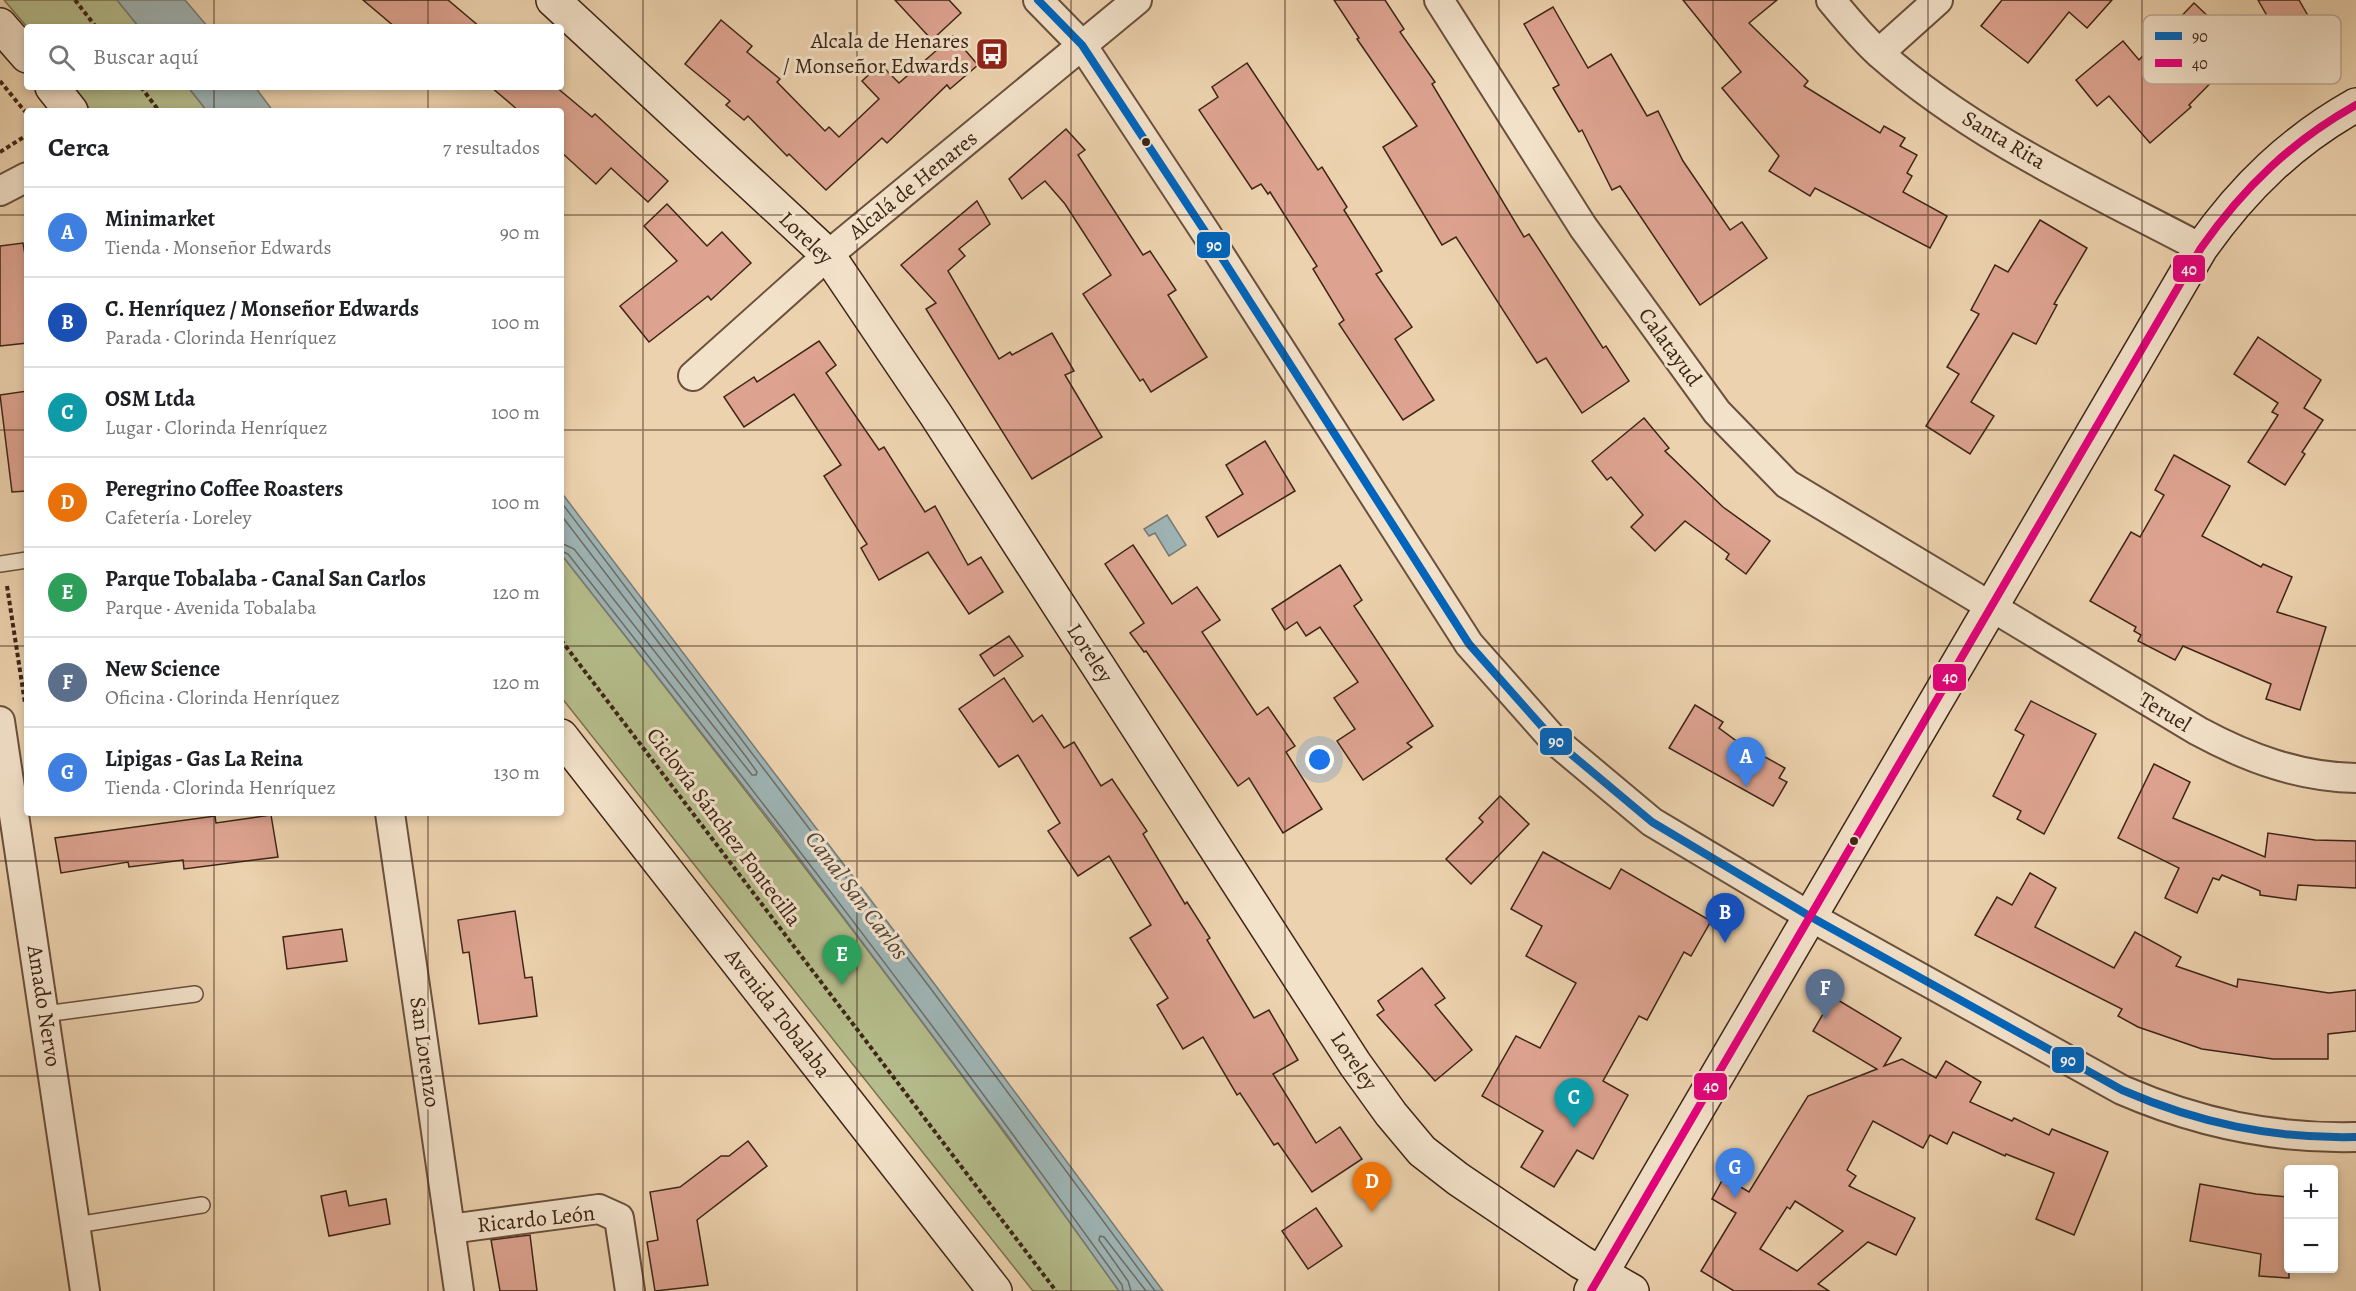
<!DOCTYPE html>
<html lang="es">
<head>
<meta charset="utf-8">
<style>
	:root { --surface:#fff; --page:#f6f6f6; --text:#202124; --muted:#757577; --line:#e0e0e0; --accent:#d93025 }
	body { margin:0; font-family:Alegreya,serif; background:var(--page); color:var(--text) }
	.controls { position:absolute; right:18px; bottom:18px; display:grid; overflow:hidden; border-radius:6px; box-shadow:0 3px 9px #0003 }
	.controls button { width:54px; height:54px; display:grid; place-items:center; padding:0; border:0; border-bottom:2px solid var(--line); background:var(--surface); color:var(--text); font:30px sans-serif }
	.you { position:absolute; left:1320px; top:760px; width:21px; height:21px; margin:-15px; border:4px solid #fff; border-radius:50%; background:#1a73e8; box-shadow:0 0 0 9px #1a73e833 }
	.badge { display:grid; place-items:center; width:39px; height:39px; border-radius:50%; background:var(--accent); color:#fff; font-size:20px; font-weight:700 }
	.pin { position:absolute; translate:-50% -50px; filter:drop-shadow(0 2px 3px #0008) }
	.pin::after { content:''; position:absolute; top:32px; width:21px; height:18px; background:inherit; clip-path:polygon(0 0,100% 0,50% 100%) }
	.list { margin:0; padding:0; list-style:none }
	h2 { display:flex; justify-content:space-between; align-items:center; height:78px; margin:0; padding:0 24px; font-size:26px }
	h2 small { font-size:20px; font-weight:400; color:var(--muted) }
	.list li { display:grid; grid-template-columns:39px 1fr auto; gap:18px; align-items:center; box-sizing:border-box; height:90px; padding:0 24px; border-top:2px solid var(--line) }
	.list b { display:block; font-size:22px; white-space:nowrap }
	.list p { margin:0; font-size:20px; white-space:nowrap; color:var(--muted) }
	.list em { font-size:20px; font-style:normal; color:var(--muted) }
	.icon { flex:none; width:33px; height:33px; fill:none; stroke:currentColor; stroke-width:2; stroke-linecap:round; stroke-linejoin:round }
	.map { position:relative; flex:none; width:2356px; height:1291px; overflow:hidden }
	.search { position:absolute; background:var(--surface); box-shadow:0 3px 9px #0003; left:24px; top:24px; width:540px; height:66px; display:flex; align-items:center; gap:15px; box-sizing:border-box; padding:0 21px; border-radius:6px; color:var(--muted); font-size:22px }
	.panel { position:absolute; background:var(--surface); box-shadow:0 3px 9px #0003; left:24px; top:108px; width:540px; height:708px; border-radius:6px }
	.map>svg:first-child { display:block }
	.green { fill:#b5bd8c; stroke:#7a7152; stroke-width:1.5 }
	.water { fill:#9eb5b6; stroke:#787b76; stroke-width:1.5 }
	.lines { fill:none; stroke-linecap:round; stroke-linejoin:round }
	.shore { stroke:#6e6d66; stroke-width:1.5 }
	.building { fill:#dda390; stroke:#3e2517; stroke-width:1.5; fill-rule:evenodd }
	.lane-casing { stroke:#6a503d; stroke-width:18 }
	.street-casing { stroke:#6a503d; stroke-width:32 }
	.secondary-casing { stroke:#3e2517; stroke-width:36 }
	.path { stroke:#3e2517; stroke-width:4; stroke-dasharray:4.5 3; stroke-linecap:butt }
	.lane { stroke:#f3e2ca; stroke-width:15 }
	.street { stroke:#f3e2ca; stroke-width:28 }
	.secondary { stroke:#f3e2ca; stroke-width:33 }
	.bus-1-casing { stroke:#f3e2ca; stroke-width:12 }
	.bus-2-casing { stroke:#f3e2ca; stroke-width:12 }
	.bus-1 { stroke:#0065bd; stroke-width:8 }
	.bus-2 { stroke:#e5007d; stroke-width:8 }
	.grid { fill:none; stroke:#3e2517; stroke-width:1.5; stroke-opacity:0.55 }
	.bus-dot { fill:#3e2517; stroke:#f3e2ca; stroke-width:2 }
	.labels { text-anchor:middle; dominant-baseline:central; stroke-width:6; stroke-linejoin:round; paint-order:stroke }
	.poi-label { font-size:22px; fill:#3e2517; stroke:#f3e2ca; text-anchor:end }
	.street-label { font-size:22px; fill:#3e2517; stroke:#f3e2ca }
	.water-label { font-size:24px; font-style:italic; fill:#56493f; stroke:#f3e2ca }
	.key { fill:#f3e2ca; stroke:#bda994; stroke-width:1.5 }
	.key-label { font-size:16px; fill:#3e2517 }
	.line-badge { stroke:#f3e2ca; stroke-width:2 }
	.badge-label { font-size:16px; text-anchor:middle; font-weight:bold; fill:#fff }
</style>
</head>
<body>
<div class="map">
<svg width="2356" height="1291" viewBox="0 0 2356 1291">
	<rect width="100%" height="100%" fill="#ecd2ae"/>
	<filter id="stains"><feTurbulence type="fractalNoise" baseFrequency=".00333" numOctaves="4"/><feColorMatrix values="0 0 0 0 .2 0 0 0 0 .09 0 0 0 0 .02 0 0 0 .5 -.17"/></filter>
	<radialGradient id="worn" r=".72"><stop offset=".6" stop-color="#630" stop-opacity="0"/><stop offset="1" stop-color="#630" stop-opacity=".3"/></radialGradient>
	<!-- green -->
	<g class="green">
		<polygon points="4,0 117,0 139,27 27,27"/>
		<polygon points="73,87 188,87 207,111 91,111"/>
		<path d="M561,554c190,242 379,486 558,737h-86l-472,-594z"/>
	</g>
	<!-- water -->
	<g class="water">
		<polygon points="117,0 185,0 208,27 139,27"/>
		<polygon points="188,87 255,87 273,111 207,111"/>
		<polygon points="561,492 936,986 1163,1291 1119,1291 1008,1136 781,834 561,554"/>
		<polygon points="1167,515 1186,545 1169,556 1155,533 1149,536 1144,529"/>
	</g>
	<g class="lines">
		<!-- shore -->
		<g class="shore">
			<polyline points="561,502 931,989 1155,1291"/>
			<polyline points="561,515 747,758 757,772 756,775 752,775 574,549 561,543"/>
			<path d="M561,551l7,3c189,240 376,482 554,731l1,6"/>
			<polyline points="1131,1291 1128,1281 1099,1240 1100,1236 1104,1237 1146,1291"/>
		</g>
	</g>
	<!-- building -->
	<g class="building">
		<polygon points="363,0 448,0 480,27 395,27"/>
		<polygon points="895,0 949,0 961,13 932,40"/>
		<polygon points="1334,0 1385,0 1404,29 1400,32 1435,82 1432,84 1524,237 1529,234 1603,348 1606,346 1629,381 1582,413 1546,358 1537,363 1456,237 1442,245 1383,147 1417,126 1357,39 1359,38"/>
		<polygon points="1683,0 1777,0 1749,23 1808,81 1804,86 1880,133 1884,126 1905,138 1900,146 1917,155 1907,173 1912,176 1903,192 1947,216 1930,248 1815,188 1810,196 1769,171 1779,156 1722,88 1741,72"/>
		<polygon points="2002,0 2112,0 2087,28 2069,12 2028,63 1981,26"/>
		<polygon points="2258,0 2299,0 2311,21 2287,35 2278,35"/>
		<polygon points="2194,3 2213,21 2210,24 2240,53 2189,105 2191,107 2150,143 2109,96 2097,106 2076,80 2123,41 2139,60"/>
		<polygon points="1553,7 1588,68 1611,54 1647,116 1658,111 1683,161 1730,230 1742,222 1767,258 1700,305 1620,186 1612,190 1582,130 1579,132 1553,88 1559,85 1524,24"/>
		<polygon points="721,20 752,46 747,52 780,79 777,82 825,131 829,127 839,137 879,99 862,81 880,64 899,83 953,36 978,65 950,89 947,85 887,143 882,138 826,190 789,154 787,156 748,116 744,120 726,105 730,101 685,64"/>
		<polygon points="1247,63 1318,170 1322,167 1347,207 1344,210 1382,271 1376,274 1412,327 1395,339 1434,400 1403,420 1339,324 1344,320 1313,269 1317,266 1270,192 1268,194 1261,184 1252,189 1199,110 1218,97 1212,87"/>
		<polygon points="491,87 556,87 592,117 595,114 668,181 648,202 611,168 596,184 561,152 561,111 519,111"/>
		<polygon points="1066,129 1085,150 1078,155 1143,255 1150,251 1176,290 1168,295 1207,357 1151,392 1143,379 1140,381 1083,294 1111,275 1065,204 1045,181 1022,199 1009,179"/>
		<polygon points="977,201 990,224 959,249 965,256 948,271 999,359 1010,352 1012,355 1052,333 1074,371 1065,375 1102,437 1032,479 926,309 936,303 901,265"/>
		<polygon points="667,204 707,246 722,232 751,263 711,300 708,296 649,342 620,306 677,261 644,226"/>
		<polygon points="2040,220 2087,248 2054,304 2057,305 2036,344 2013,333 1971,402 1994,416 1970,454 1926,426 1959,374 1947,367 1979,314 1971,310 1995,265 2008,272"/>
		<polygon points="23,243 27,267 27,343 0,346 0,246"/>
		<polygon points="2258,337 2321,380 2304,408 2323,420 2302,452 2305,454 2285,485 2248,462 2278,415 2272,412 2278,403 2234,374"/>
		<polygon points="819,341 836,365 826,373 879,450 884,447 925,512 935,506 968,565 981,557 1003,592 969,614 928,552 879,580 861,548 867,544 824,476 841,465 794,394 744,427 724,397 754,377 757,382"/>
		<polygon points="27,391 27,491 12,492 0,395"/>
		<polygon points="1644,418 1669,448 1665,451 1723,507 1770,541 1746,574 1726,559 1729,554 1685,521 1655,551 1631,527 1643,515 1611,477 1607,480 1592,461"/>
		<polygon points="1265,441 1295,491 1218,537 1206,517 1243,494 1226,465"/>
		<polygon points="2174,455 2230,486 2202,536 2261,567 2263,564 2292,577 2277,612 2326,627 2300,710 2266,699 2271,684 2183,646 2175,660 2138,641 2141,635 2134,631 2136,627 2090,601 2131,532 2140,537 2164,495 2155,490"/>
		<polygon points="1133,545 1172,604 1197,587 1220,620 1202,632 1257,715 1268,707 1295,746 1286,752 1322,809 1283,833 1249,778 1238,786 1146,651 1144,652 1130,633 1144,623 1105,564"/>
		<polygon points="1340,565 1362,600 1354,606 1433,726 1407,743 1412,747 1363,780 1337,741 1355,729 1334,698 1358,682 1320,627 1306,636 1297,622 1285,630 1272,609"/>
		<polygon points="1009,636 1023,656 994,676 980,655"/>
		<polygon points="1004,678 1033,722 1042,715 1064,748 1074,742 1101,786 1112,779 1147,831 1143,834 1185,904 1187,902 1210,938 1207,940 1254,1018 1269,1010 1298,1060 1273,1074 1316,1143 1340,1127 1362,1159 1312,1192 1278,1143 1274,1145 1240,1093 1237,1095 1203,1037 1183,1049 1157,1005 1168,998 1130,938 1151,925 1109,856 1078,876 1048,831 1060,823 1018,755 999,767 959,709"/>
		<polygon points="2031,701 2096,734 2044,834 2017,819 2021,811 1993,796 2024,735 2015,730"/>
		<polygon points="1695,705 1723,722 1719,728 1738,742 1785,768 1779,778 1787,782 1773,806 1669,748"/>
		<polygon points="2154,764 2190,782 2173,818 2265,857 2268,833 2315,840 2356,841 2356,888 2298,885 2296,900 2260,895 2260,891 2222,875 2219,880 2213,878 2197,913 2165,898 2179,868 2118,838"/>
		<polygon points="1500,796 1529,824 1471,884 1446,859 1483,822 1479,818"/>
		<polygon points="271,815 278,857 184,869 183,860 129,867 128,862 61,873 55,838 215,816 216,823"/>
		<polygon points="1543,852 1610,889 1621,869 1711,921 1691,956 1684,952 1647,1020 1639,1016 1603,1081 1628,1095 1593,1159 1577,1150 1554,1187 1521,1167 1543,1131 1482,1096 1516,1036 1540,1048 1576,983 1526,956 1542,926 1511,909"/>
		<polygon points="2030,873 2056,888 2035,927 2114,968 2135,932 2181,957 2176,966 2237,987 2238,979 2329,993 2356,990 2356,1031 2328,1034 2328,1059 2273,1059 2202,1049 2138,1027 2118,1016 2122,1009 1975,935 1997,897 2012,905"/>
		<polygon points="515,911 525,978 532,977 537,1016 479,1024 469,952 463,953 458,920"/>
		<polygon points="342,929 347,961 287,969 283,937"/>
		<polygon points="1422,968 1445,998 1435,1005 1472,1050 1435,1081 1377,1015 1384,1010 1378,1001"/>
		<path d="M1833,997l68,41 -17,28 18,-7 34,19 10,-17 35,21 -11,20 42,19 2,-3 35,17 3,-6 56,23 -34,83 -38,-16 18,-46 -48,-19 -1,2 -52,-24 -6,12 -17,-9 -7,13 -50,-27 -26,49 9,6 -7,10 66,32 -19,37 -28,-13 -50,42 11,7h-95l-33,-20 35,-58 -24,-14 12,-22 25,15 59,-96 69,-27 -64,-38zM1795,1201l48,30 -46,40 -37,-22 27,-42 3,2z"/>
		<polygon points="748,1141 767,1166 697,1220 708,1285 655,1291 647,1242 658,1240 650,1192 680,1187 721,1156 729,1156"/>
		<polygon points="2200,1184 2256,1194 2289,1197 2289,1278 2259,1276 2261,1254 2190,1241"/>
		<polygon points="346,1191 349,1206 386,1199 390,1224 329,1236 321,1196"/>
		<polygon points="1316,1208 1342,1246 1308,1269 1282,1231"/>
		<polygon points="530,1235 537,1291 500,1291 491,1240"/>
	</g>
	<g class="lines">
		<defs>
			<g id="lane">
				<polyline points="0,564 27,560"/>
				<polyline points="45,1014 195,994"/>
				<polyline points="76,1225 202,1205"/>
			</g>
			<g id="street">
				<path d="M1038,0l44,45 124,188 263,411 84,95 99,83 159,95 311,173c76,33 151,49 234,47"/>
				<path d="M1439,0l144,227 134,185 70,72 411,247c50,27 101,46 158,47"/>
				<path d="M1831,0c15,18 31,38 49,54 94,83 211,136 321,194"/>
				<polyline points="1879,53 1938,0"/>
				<polyline points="0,191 27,177"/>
				<polyline points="693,376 828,255 1137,0"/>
				<polyline points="0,721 85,1291"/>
				<polyline points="390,813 459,1291"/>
				<polyline points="450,1229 599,1209 619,1218 630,1291"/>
			</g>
			<g id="secondary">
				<polyline points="553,0 828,255 936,415 1355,1064 1391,1114 1422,1151 1458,1179 1581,1262 1632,1291"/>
				<polyline points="0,25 27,56"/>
				<polyline points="52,87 71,111"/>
				<polyline points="561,736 995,1291"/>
				<path d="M1591,1291l610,-1043c43,-61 91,-107 155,-143"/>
			</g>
		</defs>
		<!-- lane casing -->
		<use href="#lane" class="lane-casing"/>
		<!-- street casing -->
		<use href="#street" class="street-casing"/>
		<!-- secondary casing -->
		<use href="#secondary" class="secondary-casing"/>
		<!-- path -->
		<g class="path">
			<polyline points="75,0 96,27"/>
			<polyline points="0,81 27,114"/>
			<polyline points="141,87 159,111"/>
			<polyline points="0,152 27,135"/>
			<polyline points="7,586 25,703"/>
			<polyline points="561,640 1056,1291"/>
			<polyline points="42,814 51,813"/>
		</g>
		<!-- lane -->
		<use href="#lane" class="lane"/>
		<!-- street -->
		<use href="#street" class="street"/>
		<!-- secondary -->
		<use href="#secondary" class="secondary"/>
		<defs>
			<path id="bus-1" d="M1038,0l44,45 124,188 263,411 84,95 99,83 159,95 311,173c76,33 151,49 234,47"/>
			<path id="bus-2" d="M1591,1291l610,-1043c43,-61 91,-107 155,-143"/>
		</defs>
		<!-- bus-1 casing -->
		<use href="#bus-1" class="bus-1-casing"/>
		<!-- bus-2 casing -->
		<use href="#bus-2" class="bus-2-casing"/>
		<!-- bus-1 -->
		<use href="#bus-1" class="bus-1"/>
		<!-- bus-2 -->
		<use href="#bus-2" class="bus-2"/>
	</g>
	<!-- grid -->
	<path class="grid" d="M214,0v27M428,0v27M643,0v1291M857,0v1291M1071,0v1291M1285,0v1291M1499,0v1291M1713,0v1291M1928,0v1291M2142,0v1291M214,87v24M428,87v24M0,215h27M561,215h1795M0,430h27M561,430h1795M0,646h27M561,646h1795M214,813v478M428,813v478M0,861h2356M0,1076h2356"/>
	<!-- icons -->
	<defs>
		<symbol id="bus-square" viewBox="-11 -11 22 22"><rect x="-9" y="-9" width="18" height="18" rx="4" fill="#8f2418" stroke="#f3e2ca"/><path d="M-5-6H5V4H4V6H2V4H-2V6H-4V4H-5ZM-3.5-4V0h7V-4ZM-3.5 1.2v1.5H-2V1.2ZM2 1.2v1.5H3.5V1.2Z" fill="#fff"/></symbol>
	</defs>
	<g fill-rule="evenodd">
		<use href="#bus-square" x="973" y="35" width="38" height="38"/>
	</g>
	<!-- markers -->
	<g class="bus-dot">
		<circle cx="1146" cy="142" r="5"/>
		<circle cx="1854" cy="841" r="5"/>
	</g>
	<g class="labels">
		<!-- poi labels -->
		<g class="poi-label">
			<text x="969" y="41">Alcala de Henares<tspan x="969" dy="25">/ Monseñor Edwards</tspan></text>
		</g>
		<!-- street labels -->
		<g class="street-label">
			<text transform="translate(2004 140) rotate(31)">Santa Rita</text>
			<text transform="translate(913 185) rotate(-39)">Alcalá de Henares</text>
			<text transform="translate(806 238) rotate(44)">Loreley</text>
			<text transform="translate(1670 347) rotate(54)">Calatayud</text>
			<text transform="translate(1090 653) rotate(57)">Loreley</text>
			<text transform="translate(2165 712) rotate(31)">Teruel</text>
			<text transform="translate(724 827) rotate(53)">Ciclovía Sánchez Fontecilla</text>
			<text transform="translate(44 1006) rotate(81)">Amado Nervo</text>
			<text transform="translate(778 1013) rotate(52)">Avenida Tobalaba</text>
			<text transform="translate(425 1052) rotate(82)">San Lorenzo</text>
			<text transform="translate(1354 1061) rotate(56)">Loreley</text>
			<text transform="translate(536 1219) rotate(-6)">Ricardo León</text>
		</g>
		<!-- water labels -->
		<g class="water-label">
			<text transform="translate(857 895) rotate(53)">Canal San Carlos</text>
		</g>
	</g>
	<!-- legend -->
	<rect x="2143" y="15" width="198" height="69" rx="9" class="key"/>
	<rect x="2155" y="32" width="27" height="8" fill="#0065bd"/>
	<rect x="2155" y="59" width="27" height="8" fill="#e5007d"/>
	<g class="key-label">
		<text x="2192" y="42">90</text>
		<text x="2192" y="69">40</text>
	</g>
	<g class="line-badge">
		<rect x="1196" y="231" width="35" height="28" rx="6" fill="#0065bd"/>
		<rect x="2172" y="254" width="34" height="29" rx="6" fill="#e5007d"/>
		<rect x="1932" y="663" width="35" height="29" rx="6" fill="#e5007d"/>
		<rect x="1539" y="727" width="34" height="29" rx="6" fill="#0065bd"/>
		<rect x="2051" y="1046" width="34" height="28" rx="6" fill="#0065bd"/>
		<rect x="1693" y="1072" width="35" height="29" rx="6" fill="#e5007d"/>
	</g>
	<g class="badge-label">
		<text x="1214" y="251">90</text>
		<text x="2189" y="275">40</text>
		<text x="1950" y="683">40</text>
		<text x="1556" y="747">90</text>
		<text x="2068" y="1066">90</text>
		<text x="1711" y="1092">40</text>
	</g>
	<rect width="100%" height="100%" filter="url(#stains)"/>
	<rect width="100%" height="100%" fill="url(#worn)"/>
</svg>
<div class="controls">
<button>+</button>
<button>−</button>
</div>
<div class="you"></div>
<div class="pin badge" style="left:1746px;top:787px;background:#3f7fe0">A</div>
<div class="pin badge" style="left:1725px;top:943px;background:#1a4fb4">B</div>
<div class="pin badge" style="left:1574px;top:1128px;background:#0f9aa8">C</div>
<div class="pin badge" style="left:1372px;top:1212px;background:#e8710a">D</div>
<div class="pin badge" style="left:842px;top:985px;background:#2e9e5b">E</div>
<div class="pin badge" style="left:1825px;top:1019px;background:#5c6f8a">F</div>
<div class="pin badge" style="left:1735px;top:1198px;background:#3f7fe0">G</div>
<div class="search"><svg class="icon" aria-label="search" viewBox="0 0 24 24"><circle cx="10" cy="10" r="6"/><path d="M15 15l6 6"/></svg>Buscar aquí</div>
<section class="panel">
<h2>Cerca<small>7 resultados</small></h2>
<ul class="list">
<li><span class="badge" style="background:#3f7fe0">A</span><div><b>Minimarket</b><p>Tienda · Monseñor Edwards</p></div><em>90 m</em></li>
<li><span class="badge" style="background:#1a4fb4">B</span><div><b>C. Henríquez / Monseñor Edwards</b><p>Parada · Clorinda Henríquez</p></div><em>100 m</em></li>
<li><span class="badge" style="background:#0f9aa8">C</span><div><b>OSM Ltda</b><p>Lugar · Clorinda Henríquez</p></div><em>100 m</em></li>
<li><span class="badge" style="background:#e8710a">D</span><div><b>Peregrino Coffee Roasters</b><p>Cafetería · Loreley</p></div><em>100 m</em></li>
<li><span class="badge" style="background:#2e9e5b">E</span><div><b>Parque Tobalaba - Canal San Carlos</b><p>Parque · Avenida Tobalaba</p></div><em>120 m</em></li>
<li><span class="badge" style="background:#5c6f8a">F</span><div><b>New Science</b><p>Oficina · Clorinda Henríquez</p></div><em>120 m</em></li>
<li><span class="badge" style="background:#3f7fe0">G</span><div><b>Lipigas - Gas La Reina</b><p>Tienda · Clorinda Henríquez</p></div><em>130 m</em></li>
</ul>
</section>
</div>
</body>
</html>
